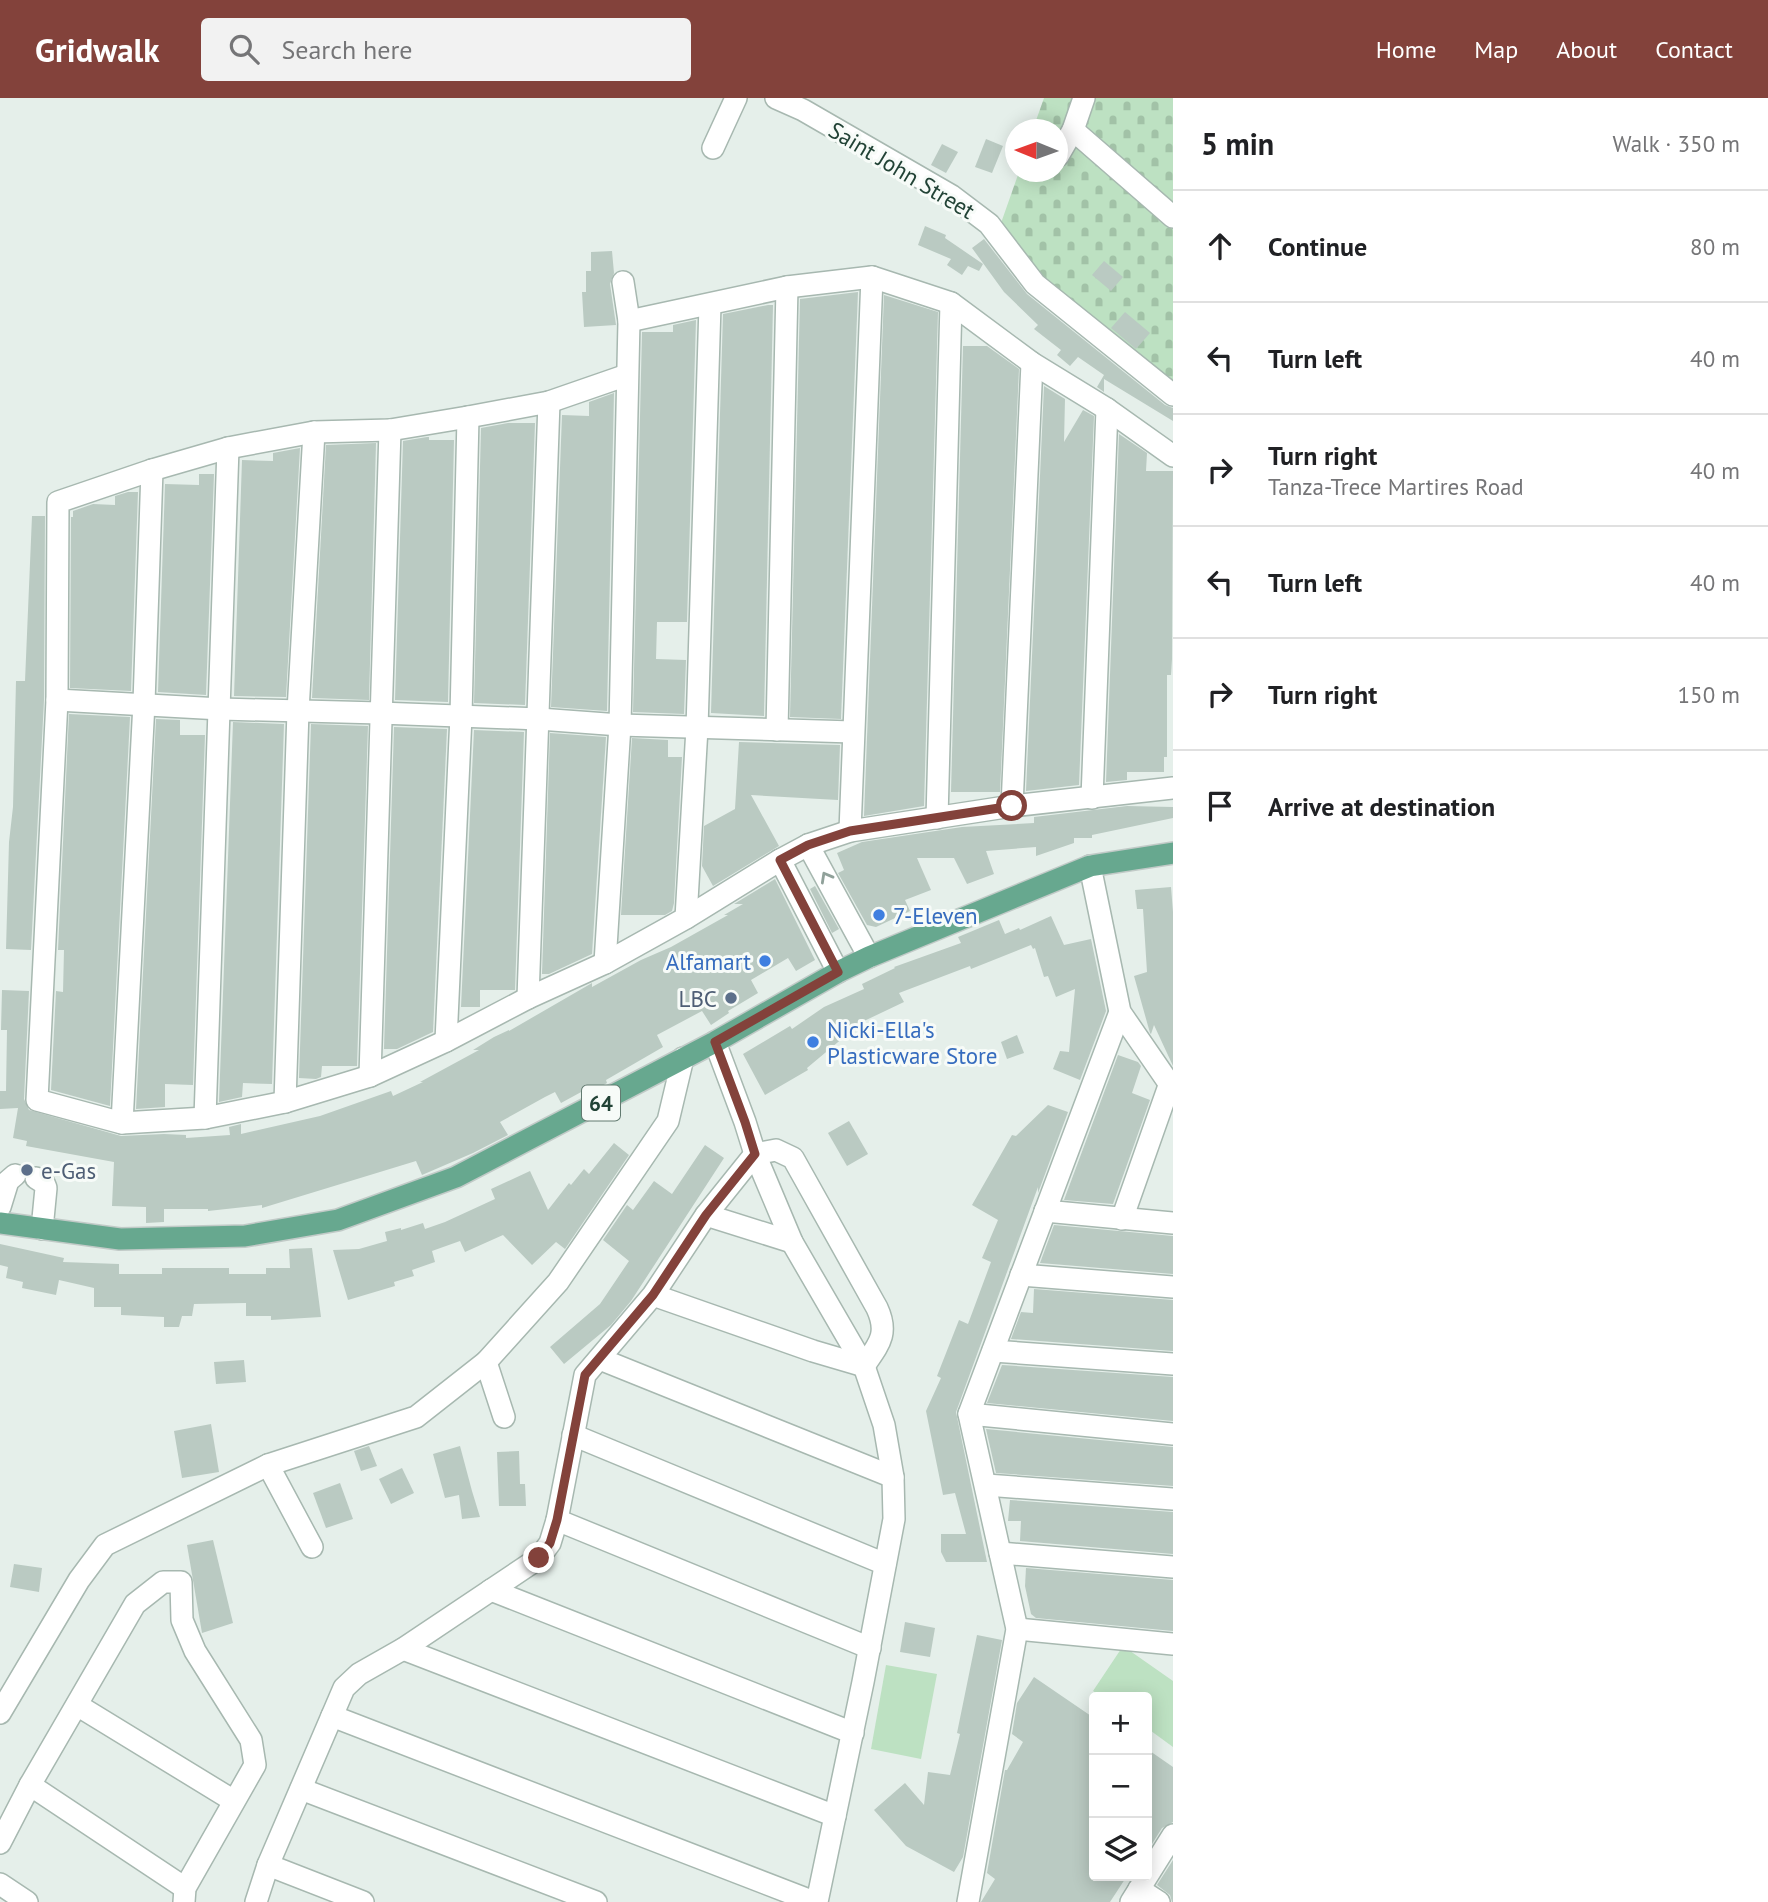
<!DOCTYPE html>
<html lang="en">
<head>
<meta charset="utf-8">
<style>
	:root { --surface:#fff; --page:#f2f2f2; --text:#202124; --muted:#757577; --line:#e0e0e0; --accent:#83423b }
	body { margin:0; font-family:"PT Sans",sans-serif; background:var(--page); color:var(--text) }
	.controls { position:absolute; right:21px; bottom:21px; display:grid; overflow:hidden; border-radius:7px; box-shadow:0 4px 18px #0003 }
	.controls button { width:63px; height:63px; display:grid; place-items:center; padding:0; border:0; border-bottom:2px solid var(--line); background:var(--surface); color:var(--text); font:35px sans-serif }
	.compass { position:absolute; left:1005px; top:21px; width:63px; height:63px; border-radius:50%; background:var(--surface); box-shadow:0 4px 18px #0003; rotate:271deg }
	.stop { position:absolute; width:21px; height:21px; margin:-16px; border:5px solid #83423b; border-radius:50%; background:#fff }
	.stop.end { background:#83423b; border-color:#fff; box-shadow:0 2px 7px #0008 }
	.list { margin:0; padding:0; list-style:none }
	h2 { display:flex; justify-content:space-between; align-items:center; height:91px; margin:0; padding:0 28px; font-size:30px }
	h2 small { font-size:23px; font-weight:400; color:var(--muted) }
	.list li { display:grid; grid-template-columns:46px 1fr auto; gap:21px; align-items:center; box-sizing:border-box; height:112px; padding:0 28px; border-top:2px solid var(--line) }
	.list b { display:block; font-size:26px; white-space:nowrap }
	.list p { margin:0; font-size:23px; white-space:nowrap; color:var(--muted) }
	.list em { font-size:23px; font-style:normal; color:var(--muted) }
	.icon { flex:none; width:38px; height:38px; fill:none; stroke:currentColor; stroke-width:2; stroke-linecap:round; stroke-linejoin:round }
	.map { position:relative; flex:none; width:1173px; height:1804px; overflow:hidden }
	header { display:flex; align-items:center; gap:42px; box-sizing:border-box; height:98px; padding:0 35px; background:var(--accent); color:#fff }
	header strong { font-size:33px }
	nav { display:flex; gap:38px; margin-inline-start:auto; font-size:24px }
	.search { width:490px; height:63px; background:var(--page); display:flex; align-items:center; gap:18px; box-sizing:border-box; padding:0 24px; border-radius:7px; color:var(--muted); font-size:26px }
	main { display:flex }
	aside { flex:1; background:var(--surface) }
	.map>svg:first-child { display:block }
	.green { fill:#bde1c2 }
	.cemetery { fill:url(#cemetery-stones) }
	.building { fill:#bacac2 }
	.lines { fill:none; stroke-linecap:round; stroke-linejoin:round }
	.minor-casing { stroke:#a7b8b0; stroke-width:24 }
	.major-casing { stroke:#c1cac7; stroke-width:24 }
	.minor { stroke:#fff; stroke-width:21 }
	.major { stroke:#67a88f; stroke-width:21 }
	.oneway { stroke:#90a19a }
	.route { stroke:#83423b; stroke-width:9 }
	.shop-dot { fill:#3f7fe0; stroke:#f7fbf8; stroke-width:2.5 }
	.service-dot { fill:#5c6f8a; stroke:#f7fbf8; stroke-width:2.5 }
	.labels { text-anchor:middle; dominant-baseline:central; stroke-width:6; stroke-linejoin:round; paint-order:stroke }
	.shield { fill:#f7fbf8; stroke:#627a70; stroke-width:2 }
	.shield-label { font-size:21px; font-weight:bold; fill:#224336 }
	.street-label { font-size:23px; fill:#224336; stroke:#f7fbf8 }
	.shop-label { font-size:23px; fill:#366cbe; stroke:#f7fbf8; text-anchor:start }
	.service-label { font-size:23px; fill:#4e5e75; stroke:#f7fbf8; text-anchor:end }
</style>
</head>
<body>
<header>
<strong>Gridwalk</strong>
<div class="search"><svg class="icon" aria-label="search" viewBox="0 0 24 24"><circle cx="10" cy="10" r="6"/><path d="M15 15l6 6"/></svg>Search here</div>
<nav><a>Home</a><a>Map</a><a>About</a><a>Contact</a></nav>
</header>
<main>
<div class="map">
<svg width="1173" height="1804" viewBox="0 0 1173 1804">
	<defs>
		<pattern id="cemetery-stones" width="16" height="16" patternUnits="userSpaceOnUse" patternTransform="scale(1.75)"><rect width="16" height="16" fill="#bde1c2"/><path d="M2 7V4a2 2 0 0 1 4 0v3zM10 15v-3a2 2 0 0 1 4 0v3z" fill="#a2c2a7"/></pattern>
	</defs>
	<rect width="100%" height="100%" fill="#e5efea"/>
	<!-- green -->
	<g class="green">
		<polygon points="1123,1548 1173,1583 1173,1649 1147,1630 1147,1599 1102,1599 1093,1593"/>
		<polygon points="886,1567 937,1576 921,1661 871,1651"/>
	</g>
	<!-- cemetery -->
	<polygon class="cemetery" points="1044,0 1173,0 1173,291 1042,188 1001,125 1019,74 1058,74 1058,32 1033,31"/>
	<!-- building -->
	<g class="building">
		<polygon points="986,41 1003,48 992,75 975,69"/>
		<polygon points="942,46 958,54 946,75 931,67"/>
		<polygon points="925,128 946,137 945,140 983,166 979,173 968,168 962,177 947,167 951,161 918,147"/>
		<polygon points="984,141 1027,196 1165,307 1173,310 1173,323 1104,281 1104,294 1097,289 1104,277 1078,259 1070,268 1057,257 1061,252 1034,231 1038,227 1004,194 972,150"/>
		<polygon points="612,153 614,175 610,186 616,227 584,229 582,194 586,194 586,173 591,173 591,154"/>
		<polygon points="1104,163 1123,179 1111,193 1092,177"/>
		<polygon points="858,194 841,621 790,619 800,201"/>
		<polygon points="884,197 938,214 924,708 864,718"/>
		<polygon points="768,207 773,207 764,618 711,615 723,216"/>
		<polygon points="1125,214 1150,235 1136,251 1111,230"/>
		<polygon points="696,222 687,524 657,524 656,561 686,562 684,616 633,614 642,234 673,234 673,227"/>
		<polygon points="963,248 987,248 1019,271 1000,694 951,694"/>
		<polygon points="1044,288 1065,301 1064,344 1083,312 1094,318 1079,687 1026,693"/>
		<polygon points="614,295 607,613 551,609 562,317 589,318 589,304"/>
		<polygon points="508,325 535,325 525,607 474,605 481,330"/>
		<polygon points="1119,336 1147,355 1146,373 1173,373 1172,561 1171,577 1167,577 1167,659 1164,659 1164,674 1127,674 1127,682 1106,684"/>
		<polygon points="427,339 429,339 429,342 454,342 448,604 395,602 403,343"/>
		<polygon points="376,345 369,602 312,600 326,347"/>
		<polygon points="300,350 286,599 234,598 242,362 273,363 273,355"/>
		<polygon points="199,376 214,376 206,597 158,594 165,386 199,387"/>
		<polygon points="128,394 138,394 131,593 70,590 71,419 73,419 73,413 93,406 115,407 115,398"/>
		<polygon points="32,418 45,418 44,602 31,852 6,851 9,744 13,709 16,583 25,583"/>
		<polygon points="69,616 130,619 110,1008 51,992 56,893 63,894 64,852 58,852"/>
		<polygon points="156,621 180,622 180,637 205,637 193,987 165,986 165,1009 136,1011"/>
		<polygon points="233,624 284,626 272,986 243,985 242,999 219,1004"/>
		<polygon points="311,626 368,628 357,968 322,968 321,979 316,981 299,980"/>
		<polygon points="394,629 447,631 433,934 397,951 384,951"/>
		<polygon points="474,632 524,634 515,892 480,892 480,909 461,909"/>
		<polygon points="550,635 606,639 592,856 549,876 542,876"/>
		<polygon points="632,640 668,642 668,659 682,659 674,805 672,813 665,817 621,817"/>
		<polygon points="739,644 840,647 838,702 751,697 779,748 713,788 702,768 704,728 735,711"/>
		<polygon points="1127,708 1173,709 1173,720 1092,737 1092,740 1074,740 1074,745 1036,758 1036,749 986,753 994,776 967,786 954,760 917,760 931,792 905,802 910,813 876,829 867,827 838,775 844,772 837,755 862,744 962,729 1034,725 1034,719"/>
		<polygon points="775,781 815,862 796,873 788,860 751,882 758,895 728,913 729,915 711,927 702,913 657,937 663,949 606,982 607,985 586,997 583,993 561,1005 555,994 545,999 500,1024 508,1037 473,1055 422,1077 416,1063 262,1110 262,1107 208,1113 208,1111 164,1111 164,1124 146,1125 146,1109 112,1108 114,1064 26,1048 27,1043 13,1040 18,1010 0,1011 0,993 6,993 7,932 1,932 2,892 29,893 24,1001 29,1012 121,1038 164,1036 186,1037 186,1040 230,1037 229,1029 241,1026 241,1036 320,1018 391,993 393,998 423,984 420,984 479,952 473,952 494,939 509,932 509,933 592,885 592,889 641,862 671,849 728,817 724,817 743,806 734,806"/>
		<polygon points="815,788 839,831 832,835 810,791"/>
		<polygon points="1171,789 1173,814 1173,968 1154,927 1151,936 1150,935 1134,878 1147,874 1143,811 1137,811 1135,792"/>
		<polygon points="1051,818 1064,847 1091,841 1106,913 1080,982 1053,971 1060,953 1069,954 1075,891 1056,899 1048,878 1044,879 1035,850 1033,851 1031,847 971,871 970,868 899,895 904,904 862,924 807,970 808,972 765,997 743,956 790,928 792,931 824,909 864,891 862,886 895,870 894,869 961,845 958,839 999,822 1005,836 1019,830 1020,832"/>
		<polygon points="1017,937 1024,955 1007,961 1001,944"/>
		<polygon points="1118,957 1138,964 1141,968 1132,995 1150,1002 1113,1106 1064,1102"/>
		<polygon points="1048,1007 1068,1014 1038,1095 1038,1089 956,1314 987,1464 946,1464 941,1454 941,1436 966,1436 955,1395 943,1397 926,1313 941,1280 937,1278 959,1222 968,1226 991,1164 982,1160 998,1122 972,1107 1012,1037 1016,1038"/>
		<polygon points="849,1023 868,1056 847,1068 828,1035"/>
		<polygon points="614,1045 629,1057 565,1151 556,1144 532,1167 503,1137 465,1154 460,1143 432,1153 435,1164 412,1172 414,1178 394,1184 395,1188 348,1202 333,1152 359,1151 387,1143 385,1134 401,1130 401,1132 423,1125 425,1131 445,1124 495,1101 491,1091 530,1073 548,1112 569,1085 571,1087 584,1071 589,1076"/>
		<polygon points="705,1047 724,1060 631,1203 611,1227 564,1266 550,1249 600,1206 629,1163 603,1142 627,1107 633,1112 654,1083 672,1096"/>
		<polygon points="1054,1127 1173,1138 1173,1176 1040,1165"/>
		<polygon points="0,1146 64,1160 63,1164 119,1166 119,1176 162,1176 162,1170 229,1170 229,1176 266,1176 266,1170 290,1170 289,1151 312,1150 321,1219 271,1222 271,1218 246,1218 246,1205 194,1206 192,1218 182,1218 179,1229 164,1229 164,1219 121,1217 121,1209 94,1209 94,1190 59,1182 56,1197 22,1190 23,1184 6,1180 8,1169 0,1167"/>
		<polygon points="1034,1191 1173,1202 1173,1253 1011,1241 1021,1214 1033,1215"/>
		<polygon points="244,1262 246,1284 216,1286 214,1264"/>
		<polygon points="1002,1267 1173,1279 1173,1323 987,1305"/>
		<polygon points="211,1326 219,1374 182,1380 174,1333"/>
		<polygon points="986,1331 1173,1349 1173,1388 996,1375"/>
		<polygon points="369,1348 377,1368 361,1373 354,1353"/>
		<polygon points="460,1348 472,1393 480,1419 462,1421 459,1397 445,1400 433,1356"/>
		<polygon points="519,1353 520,1386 525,1386 526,1408 499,1408 497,1354"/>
		<polygon points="402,1370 414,1395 391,1406 379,1381"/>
		<polygon points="340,1385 353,1421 326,1430 313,1395"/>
		<polygon points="1010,1402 1173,1414 1173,1456 1020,1443 1021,1423 1008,1423"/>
		<polygon points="213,1442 233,1525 202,1535 187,1447"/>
		<polygon points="14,1466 42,1470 39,1494 10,1489"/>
		<polygon points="1026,1470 1173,1482 1173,1533 1036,1520 1031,1516 1025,1488"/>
		<polygon points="905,1524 935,1530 930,1559 900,1554"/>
		<polygon points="977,1537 1002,1542 963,1759 954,1774 906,1748 874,1712 905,1685 924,1707 928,1674 950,1677 960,1636 957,1635"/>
		<polygon points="1034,1579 1094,1620 1094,1778 1127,1778 1110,1804 981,1804 995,1781 987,1775 1005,1672 1007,1672 1023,1644 1012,1636 1017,1605"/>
		<polygon points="1147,1651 1173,1669 1173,1724 1162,1730 1147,1754"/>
		<polygon points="1173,1762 1173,1804 1172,1804 1170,1797 1157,1787"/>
	</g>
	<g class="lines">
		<defs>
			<g id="minor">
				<polyline points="776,0 803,12 952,98 989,126 1035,186 1173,297"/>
				<polyline points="1073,32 1173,119"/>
				<polyline points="713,50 736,0"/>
				<polyline points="1058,58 1073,32 1084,0"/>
				<polyline points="629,223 787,189 872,179 951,205 1032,265 1107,311 1173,358"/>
				<polyline points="627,277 549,304 468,319 390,332 314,334 228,350 152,372 58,404 57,602 37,1002 122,1025 205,1020 285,1004 370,978 446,943 528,900 605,865 686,820 780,762 808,747 850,733 1012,708 1173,690"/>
				<polyline points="57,602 221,611 380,615 539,621 620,627 853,634"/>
				<polyline points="777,632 787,189"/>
				<polyline points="1092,700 1107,311"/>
				<polyline points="1012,708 1032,265"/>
				<polyline points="937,720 951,205"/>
				<polyline points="850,733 872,179"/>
				<polyline points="808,747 869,859"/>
				<polyline points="780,762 838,874"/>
				<polyline points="1090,768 1120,914 1173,991"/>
				<polyline points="686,820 697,630 710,207"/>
				<polyline points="605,865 620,627 629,223 623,184"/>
				<polyline points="528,900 549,304"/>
				<polyline points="446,943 461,618 468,319"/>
				<polyline points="715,944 745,1024 755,1056 792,1144 864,1268 884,1327 893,1379 894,1421 863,1584 817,1804"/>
				<polyline points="370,978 390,332"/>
				<polyline points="285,1004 298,613 314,334"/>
				<polyline points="205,1020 228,350"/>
				<polyline points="122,1025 144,605 152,372"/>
				<polyline points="36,1080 44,1085 46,1090 42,1131"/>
				<polyline points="0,1109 8,1083 15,1077"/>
				<polyline points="1045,1113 1173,1125"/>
				<polyline points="706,1117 792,1144"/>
				<polyline points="1122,1121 1170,985 1173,985"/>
				<polyline points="1021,1177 1173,1189"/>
				<polyline points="993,1253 1173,1266"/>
				<polyline points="600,1261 893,1379"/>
				<polyline points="486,1264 504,1319"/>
				<polyline points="969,1316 1173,1336"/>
				<polyline points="573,1337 885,1466"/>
				<polyline points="268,1367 312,1449"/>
				<polyline points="986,1387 1173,1401"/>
				<polyline points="557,1422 870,1550"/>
				<polyline points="1000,1455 1173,1469"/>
				<polyline points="491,1492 853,1635"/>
				<polyline points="1017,1531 1173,1546"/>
				<polyline points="403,1551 835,1718"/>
				<polyline points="77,1607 234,1703"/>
				<polyline points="0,1615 79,1482 105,1447 268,1367 416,1319 486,1264 558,1184 668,1023 683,960"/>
				<polyline points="332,1618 814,1804"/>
				<polyline points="30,1687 185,1790"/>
				<polyline points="301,1691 596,1804"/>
				<polyline points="0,1745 30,1687 135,1506 163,1484 181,1484 182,1522 195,1553 251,1642 255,1667 185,1790 184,1804"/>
				<polyline points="268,1767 363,1804"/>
				<polyline points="0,1786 27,1804"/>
				<polyline points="1139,1791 1159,1804"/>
				<path d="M256,1804l12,-37 76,-177 15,-14 44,-25 136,-91 11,-15 7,-23 28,-145 68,-80 53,-80 49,-61 21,-4 17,8 84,150c12,26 2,36 -13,58l-51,-15 -160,-56"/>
				<polyline points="968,1804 1017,1531 969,1316 1120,914"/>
				<polyline points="1131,1804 1173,1737"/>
			</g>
			<polyline id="major" points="0,1125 120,1141 245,1138 338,1122 456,1079 715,944 838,874 869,859 1090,768 1173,755"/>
		</defs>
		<!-- minor casing -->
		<use href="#minor" class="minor-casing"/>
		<!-- major casing -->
		<use href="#major" class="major-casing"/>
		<!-- minor -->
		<use href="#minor" class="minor"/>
		<!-- major -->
		<use href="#major" class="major"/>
	</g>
	<!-- one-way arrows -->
	<defs><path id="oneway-chevron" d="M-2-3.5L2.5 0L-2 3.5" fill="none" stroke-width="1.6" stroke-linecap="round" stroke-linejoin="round" transform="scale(1.75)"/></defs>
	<use class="oneway" href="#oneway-chevron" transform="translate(826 779) rotate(-119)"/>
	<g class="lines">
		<!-- route -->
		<polyline class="route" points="539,1460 550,1445 557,1422 585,1277 653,1197 706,1117 755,1056 745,1024 715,944 838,874 780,762 808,747 850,733 1012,708"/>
	</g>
	<!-- markers -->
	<g class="shop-dot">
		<circle cx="879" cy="817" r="7"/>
		<circle cx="765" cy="863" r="7"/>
		<circle cx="813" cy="944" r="7"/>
	</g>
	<g class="service-dot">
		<circle cx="731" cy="900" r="7"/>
		<circle cx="27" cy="1072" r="7"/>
	</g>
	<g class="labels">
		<!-- shield labels -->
		<rect class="shield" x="582" y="987.5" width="38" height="35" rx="5"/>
		<g class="shield-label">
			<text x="601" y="1005">64</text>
		</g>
		<!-- street labels -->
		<g class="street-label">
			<text transform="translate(902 72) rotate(31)">Saint John Street</text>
		</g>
		<!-- shop labels -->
		<g class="shop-label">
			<text x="893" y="817">7-Eleven</text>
			<text x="751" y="863" text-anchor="end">Alfamart</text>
			<text x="827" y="931">Nicki-Ella's<tspan x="827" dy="26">Plasticware Store</tspan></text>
		</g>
		<!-- service labels -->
		<g class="service-label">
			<text x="717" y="900">LBC</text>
			<text x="41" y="1072" text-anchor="start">e-Gas</text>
		</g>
	</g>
</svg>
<div class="controls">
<button>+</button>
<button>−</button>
<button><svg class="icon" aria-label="layers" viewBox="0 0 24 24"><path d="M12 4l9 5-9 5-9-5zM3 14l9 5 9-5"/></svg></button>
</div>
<svg class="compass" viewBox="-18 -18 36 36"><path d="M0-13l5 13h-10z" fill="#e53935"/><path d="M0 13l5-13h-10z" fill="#757577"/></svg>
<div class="stop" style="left:1012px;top:708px"></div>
<div class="stop end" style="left:539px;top:1460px"></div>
</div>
<aside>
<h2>5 min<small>Walk · 350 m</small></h2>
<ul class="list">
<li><svg class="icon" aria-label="ahead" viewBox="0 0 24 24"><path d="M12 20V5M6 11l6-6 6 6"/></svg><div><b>Continue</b></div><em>80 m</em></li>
<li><svg class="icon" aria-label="left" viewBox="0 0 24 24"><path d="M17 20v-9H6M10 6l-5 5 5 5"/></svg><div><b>Turn left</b></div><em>40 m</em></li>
<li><svg class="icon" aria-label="right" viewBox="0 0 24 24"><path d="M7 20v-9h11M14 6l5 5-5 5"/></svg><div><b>Turn right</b><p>Tanza-Trece Martires Road</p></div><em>40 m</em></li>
<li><svg class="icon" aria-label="left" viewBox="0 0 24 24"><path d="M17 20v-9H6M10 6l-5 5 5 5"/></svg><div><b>Turn left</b></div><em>40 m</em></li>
<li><svg class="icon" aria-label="right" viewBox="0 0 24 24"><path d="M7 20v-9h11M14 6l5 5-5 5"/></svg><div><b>Turn right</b></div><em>150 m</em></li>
<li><svg class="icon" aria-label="arrive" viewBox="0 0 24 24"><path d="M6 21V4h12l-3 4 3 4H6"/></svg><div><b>Arrive at destination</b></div></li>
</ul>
</aside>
</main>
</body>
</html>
